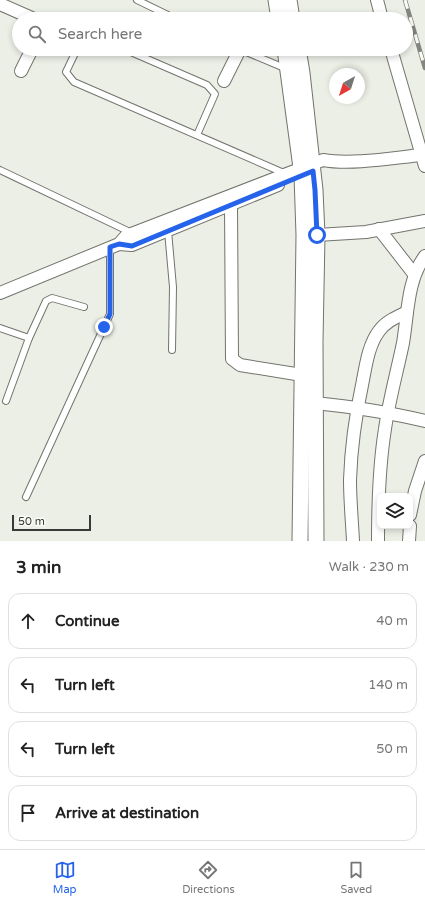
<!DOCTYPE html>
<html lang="en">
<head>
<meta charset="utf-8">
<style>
	:root { --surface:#fff; --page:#f2f2f2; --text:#222; --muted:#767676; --line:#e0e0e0; --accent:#2563eb }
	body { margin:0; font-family:"Varela Round",sans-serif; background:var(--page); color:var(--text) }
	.controls { position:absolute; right:12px; bottom:12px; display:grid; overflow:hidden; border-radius:8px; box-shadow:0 2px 6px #0003 }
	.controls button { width:36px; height:36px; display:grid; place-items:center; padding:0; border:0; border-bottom:1px solid var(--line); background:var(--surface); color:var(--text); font:20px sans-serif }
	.compass { position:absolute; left:329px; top:68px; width:36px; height:36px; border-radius:50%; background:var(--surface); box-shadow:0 2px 6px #0003; rotate:219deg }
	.scale { position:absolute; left:12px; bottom:10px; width:79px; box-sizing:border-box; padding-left:4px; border:2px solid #393a37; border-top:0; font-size:11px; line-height:14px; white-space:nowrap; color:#393a37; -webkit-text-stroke:3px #fafcf4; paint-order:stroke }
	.stop { position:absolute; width:12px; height:12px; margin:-9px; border:3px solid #2563eb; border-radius:50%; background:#fff }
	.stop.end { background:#2563eb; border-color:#fff; box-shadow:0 1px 4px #0008 }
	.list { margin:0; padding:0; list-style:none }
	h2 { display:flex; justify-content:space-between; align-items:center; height:52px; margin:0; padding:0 16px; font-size:17px }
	h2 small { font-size:13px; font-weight:400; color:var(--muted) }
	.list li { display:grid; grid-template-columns:26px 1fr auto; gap:12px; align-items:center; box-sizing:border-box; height:56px; margin:0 8px 8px; padding:0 8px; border:1px solid var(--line); border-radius:12px }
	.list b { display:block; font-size:15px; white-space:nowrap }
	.list em { font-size:13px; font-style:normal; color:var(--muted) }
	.icon { flex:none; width:22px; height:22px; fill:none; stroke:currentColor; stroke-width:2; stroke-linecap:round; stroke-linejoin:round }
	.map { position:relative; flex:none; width:425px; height:541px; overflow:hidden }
	.search { position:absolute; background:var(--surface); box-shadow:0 2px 6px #0003; left:12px; right:12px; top:12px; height:44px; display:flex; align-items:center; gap:10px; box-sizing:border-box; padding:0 14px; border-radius:22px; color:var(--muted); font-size:15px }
	.sheet { height:308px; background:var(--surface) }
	nav { display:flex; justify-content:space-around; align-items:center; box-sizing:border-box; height:56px; border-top:1px solid var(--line); background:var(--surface); font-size:11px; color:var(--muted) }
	nav a { display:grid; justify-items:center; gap:2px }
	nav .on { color:var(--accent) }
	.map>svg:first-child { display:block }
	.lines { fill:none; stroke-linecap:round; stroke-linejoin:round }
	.service-casing { stroke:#72746d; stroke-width:8 }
	.minor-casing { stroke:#72746d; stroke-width:14 }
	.tertiary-casing { stroke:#72746d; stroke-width:17 }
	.service { stroke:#fff; stroke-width:6 }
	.minor { stroke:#fff; stroke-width:12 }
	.tertiary { stroke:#fff; stroke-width:15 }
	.rail-casing { stroke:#848580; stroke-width:4.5 }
	.rail { stroke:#fafcf4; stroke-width:3; stroke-dasharray:9; stroke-linecap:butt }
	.route { stroke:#2563eb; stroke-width:5 }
</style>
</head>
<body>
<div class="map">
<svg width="425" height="541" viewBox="0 0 425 541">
	<rect width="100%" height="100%" fill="#ecefe6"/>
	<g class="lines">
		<defs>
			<g id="service">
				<polyline points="137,0 176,19"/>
				<polyline points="77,49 66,72 74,82 286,174"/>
				<polyline points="124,49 207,85 215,94 197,135"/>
				<polyline points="239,49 287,69"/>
				<polyline points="0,170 132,233"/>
				<polyline points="168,231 173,287 172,350"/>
				<polyline points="0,328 29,338 6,401"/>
				<polyline points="29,338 46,301 52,298 84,307"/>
				<polyline points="26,497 110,314 110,247"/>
			</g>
			<g id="minor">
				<polyline points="377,0 382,19"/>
				<polyline points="0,4 34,19"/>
				<polyline points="391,49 425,166"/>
				<polyline points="21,71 32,49"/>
				<polyline points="224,81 240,49"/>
				<polyline points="231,205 232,359 240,365 302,375"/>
				<polyline points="379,229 414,274"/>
				<polyline points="317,235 366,232 425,221"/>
				<polyline points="119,244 132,245 278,185"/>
				<path d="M0,293l119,-49 7,-8 197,-76c28,5 69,-2 98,-5"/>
				<path d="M315,403c38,4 73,9 110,18"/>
				<polyline points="410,515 415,491 425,461"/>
				<path d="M353,541c-1,-20 -3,-41 -3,-61 1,-34 6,-67 13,-100 3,-16 6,-36 16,-49 7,-10 18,-14 28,-19"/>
				<path d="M378,541c0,-37 1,-75 7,-112 4,-29 12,-57 18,-86 5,-29 4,-63 22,-87"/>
				<polyline points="409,541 410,526"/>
			</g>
			<g id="tertiary">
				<polyline points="276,0 279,19"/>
				<polyline points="289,0 292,19"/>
				<polyline points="285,49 302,175 304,235 300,541"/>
				<polyline points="298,49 302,73 315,190 317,235 315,342 316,541"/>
			</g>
		</defs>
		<!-- service casing -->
		<use href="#service" class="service-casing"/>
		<!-- minor casing -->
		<use href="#minor" class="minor-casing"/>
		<!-- tertiary casing -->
		<use href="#tertiary" class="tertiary-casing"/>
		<!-- service -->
		<use href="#service" class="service"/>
		<!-- minor -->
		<use href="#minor" class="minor"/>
		<!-- tertiary -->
		<use href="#tertiary" class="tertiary"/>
		<defs>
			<polyline id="rail" points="405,0 425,68"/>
		</defs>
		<!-- rail casing -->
		<use href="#rail" class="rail-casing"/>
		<!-- rail -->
		<use href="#rail" class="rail"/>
	</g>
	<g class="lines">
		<!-- route -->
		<polyline class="route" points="104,327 110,314 110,247 119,244 132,246 313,171 315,190 317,235"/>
	</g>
</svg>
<div class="controls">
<button><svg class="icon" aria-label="layers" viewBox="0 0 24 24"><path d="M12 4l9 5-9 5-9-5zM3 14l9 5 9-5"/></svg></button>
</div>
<svg class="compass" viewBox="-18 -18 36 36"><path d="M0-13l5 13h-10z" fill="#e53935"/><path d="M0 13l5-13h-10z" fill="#767676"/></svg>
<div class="scale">50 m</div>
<div class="stop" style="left:317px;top:235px"></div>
<div class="stop end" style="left:104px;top:327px"></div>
<div class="search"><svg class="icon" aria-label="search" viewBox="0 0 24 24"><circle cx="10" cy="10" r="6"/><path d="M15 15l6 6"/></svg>Search here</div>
</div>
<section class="sheet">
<h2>3 min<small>Walk · 230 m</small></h2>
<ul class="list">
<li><svg class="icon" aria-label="ahead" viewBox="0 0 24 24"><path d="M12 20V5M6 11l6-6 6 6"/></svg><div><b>Continue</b></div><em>40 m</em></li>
<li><svg class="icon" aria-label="left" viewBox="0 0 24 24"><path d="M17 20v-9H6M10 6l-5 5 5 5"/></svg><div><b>Turn left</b></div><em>140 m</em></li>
<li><svg class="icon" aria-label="left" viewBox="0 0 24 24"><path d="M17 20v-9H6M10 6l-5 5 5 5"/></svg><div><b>Turn left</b></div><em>50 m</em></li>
<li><svg class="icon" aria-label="arrive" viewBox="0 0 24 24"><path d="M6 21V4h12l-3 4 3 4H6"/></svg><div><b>Arrive at destination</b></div></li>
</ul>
</section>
<nav>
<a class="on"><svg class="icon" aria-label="map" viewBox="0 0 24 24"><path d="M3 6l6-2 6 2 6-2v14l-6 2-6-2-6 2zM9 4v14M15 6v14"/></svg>Map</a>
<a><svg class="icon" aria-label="directions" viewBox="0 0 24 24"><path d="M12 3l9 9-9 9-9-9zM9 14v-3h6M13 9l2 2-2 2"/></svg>Directions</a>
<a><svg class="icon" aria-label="saved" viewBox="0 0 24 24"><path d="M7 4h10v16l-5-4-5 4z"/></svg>Saved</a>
</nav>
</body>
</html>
